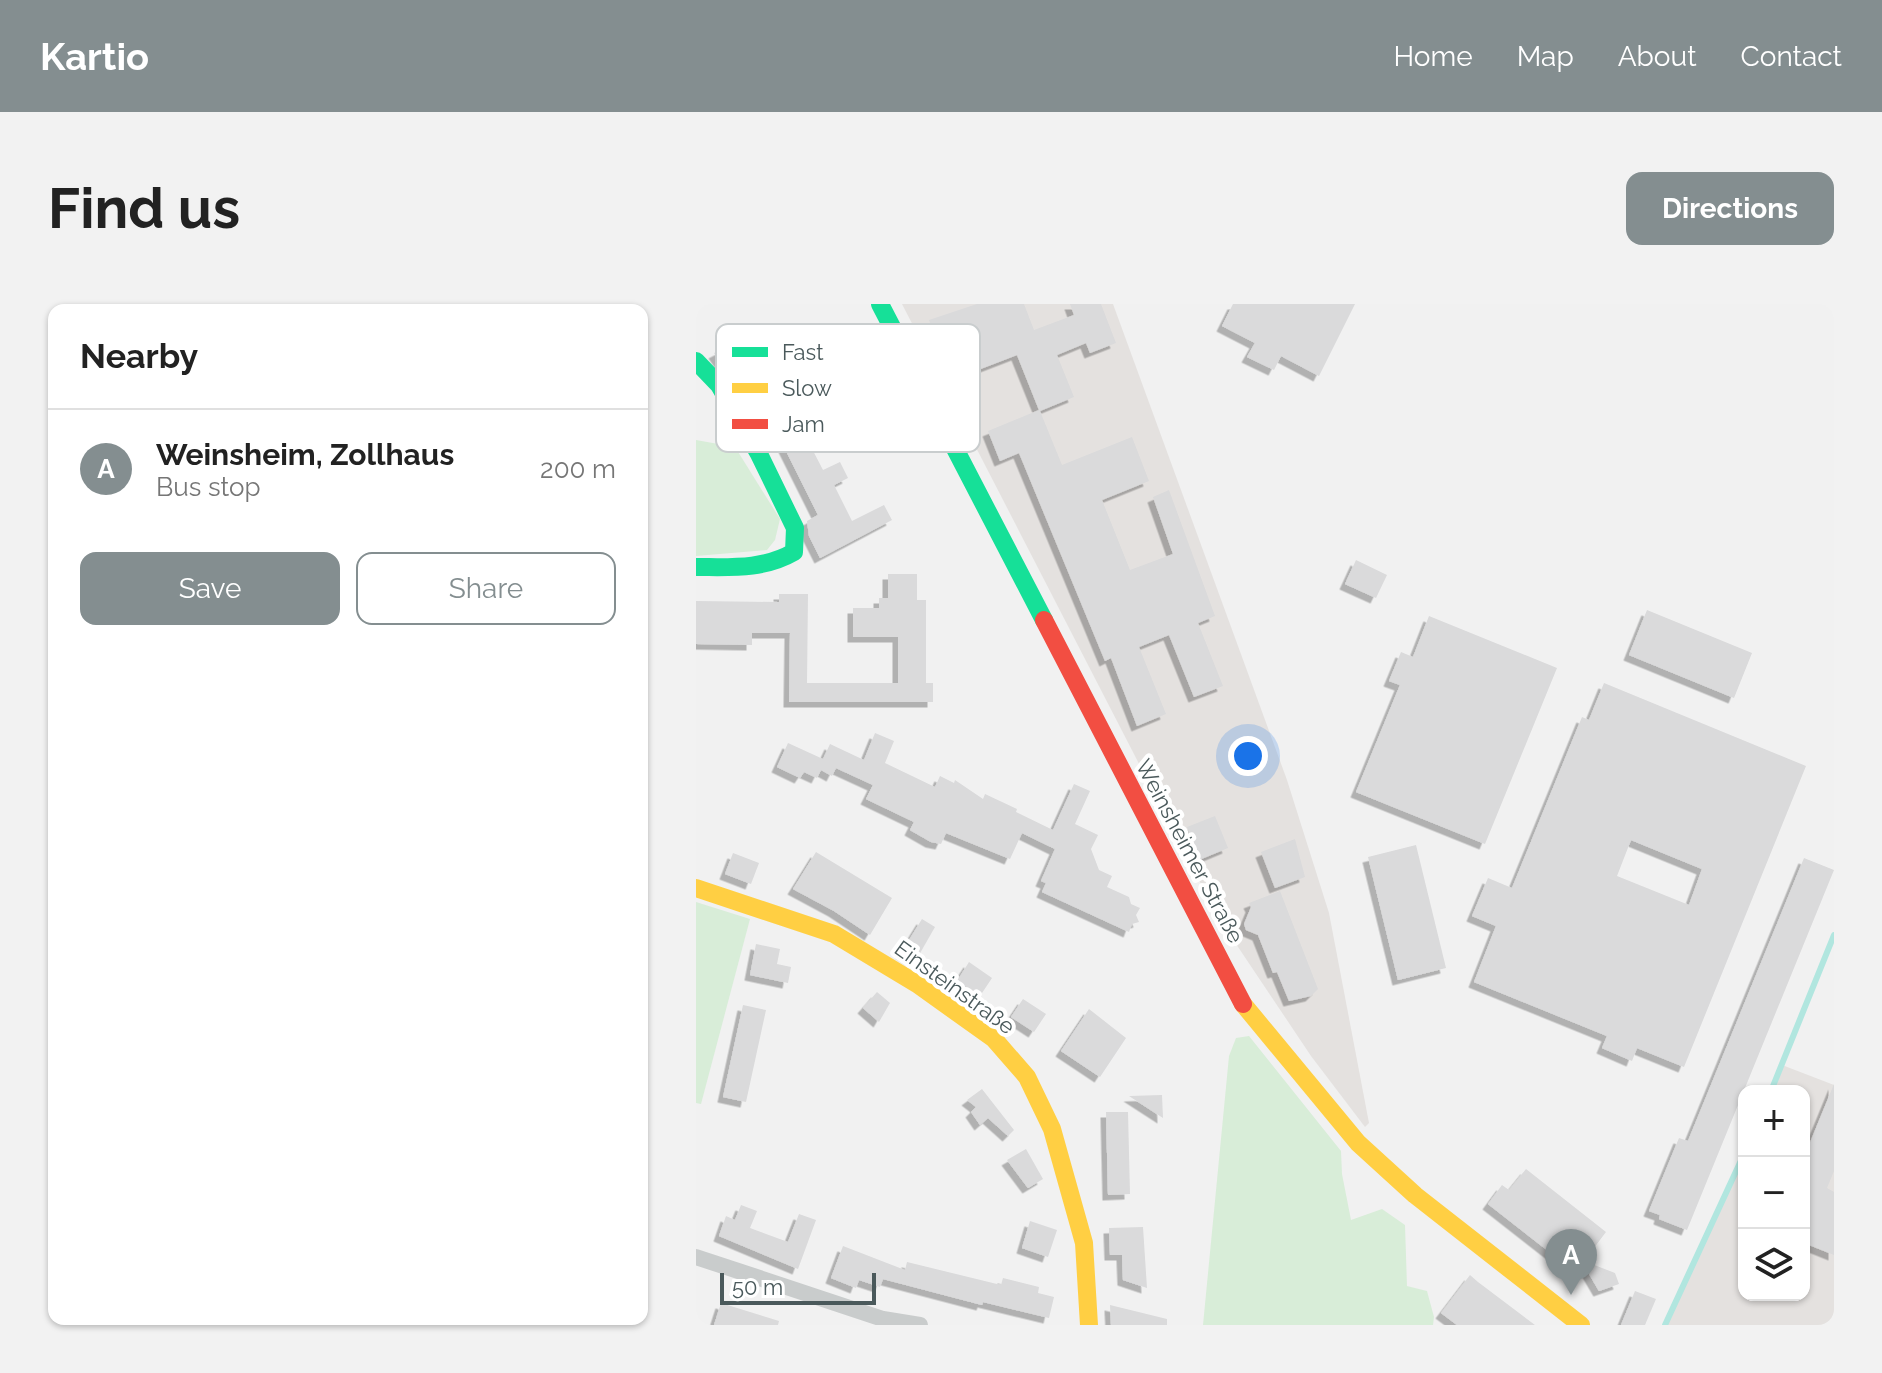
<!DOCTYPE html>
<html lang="en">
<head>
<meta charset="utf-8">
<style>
	:root { --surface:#fff; --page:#f2f2f2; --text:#222; --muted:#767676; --line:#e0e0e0; --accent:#848e90 }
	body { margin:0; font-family:Raleway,sans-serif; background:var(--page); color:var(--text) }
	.controls { position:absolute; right:24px; bottom:24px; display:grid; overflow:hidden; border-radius:16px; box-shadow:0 2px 6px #0004 }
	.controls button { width:72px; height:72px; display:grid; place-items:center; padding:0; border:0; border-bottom:2px solid var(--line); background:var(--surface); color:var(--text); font:40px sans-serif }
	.scale { position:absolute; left:24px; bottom:20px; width:156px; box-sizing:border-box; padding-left:8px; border:4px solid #4a595b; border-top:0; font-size:22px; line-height:28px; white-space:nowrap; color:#4a595b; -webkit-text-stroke:6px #fff; paint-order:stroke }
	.you { position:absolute; left:552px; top:452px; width:28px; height:28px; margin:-20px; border:6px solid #fff; border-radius:50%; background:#1a73e8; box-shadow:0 0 0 12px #1a73e833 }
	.badge { display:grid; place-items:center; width:52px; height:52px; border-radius:50%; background:var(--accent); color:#fff; font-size:26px; font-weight:700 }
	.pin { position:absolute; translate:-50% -66px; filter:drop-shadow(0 2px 4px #0008) }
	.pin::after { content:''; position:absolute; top:42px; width:28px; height:24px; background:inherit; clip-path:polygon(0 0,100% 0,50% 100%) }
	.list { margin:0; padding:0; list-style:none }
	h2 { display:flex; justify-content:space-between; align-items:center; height:104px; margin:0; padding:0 32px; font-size:34px }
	h2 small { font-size:26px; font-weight:400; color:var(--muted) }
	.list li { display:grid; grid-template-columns:52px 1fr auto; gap:24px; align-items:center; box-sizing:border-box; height:120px; padding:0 32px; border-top:2px solid var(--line) }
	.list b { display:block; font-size:30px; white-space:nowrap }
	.list p { margin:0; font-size:26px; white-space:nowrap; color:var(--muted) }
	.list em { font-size:26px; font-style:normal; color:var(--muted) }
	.actions { display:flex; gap:16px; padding:24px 32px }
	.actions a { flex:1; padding:18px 0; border:2px solid var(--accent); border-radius:16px; text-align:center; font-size:28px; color:var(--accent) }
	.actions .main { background:var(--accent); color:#fff }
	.icon { flex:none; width:44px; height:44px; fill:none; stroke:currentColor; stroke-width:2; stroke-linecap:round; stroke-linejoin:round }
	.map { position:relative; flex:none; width:1138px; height:1021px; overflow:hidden; border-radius:16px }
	header { display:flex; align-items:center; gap:48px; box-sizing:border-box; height:112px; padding:0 40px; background:var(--accent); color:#fff }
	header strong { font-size:38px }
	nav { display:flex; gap:44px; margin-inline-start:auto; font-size:28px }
	.intro { display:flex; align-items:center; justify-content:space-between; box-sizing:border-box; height:192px; padding:0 48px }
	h1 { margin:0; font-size:56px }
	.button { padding:20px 36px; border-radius:16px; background:var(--accent); color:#fff; font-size:28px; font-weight:700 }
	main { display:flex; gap:48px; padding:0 48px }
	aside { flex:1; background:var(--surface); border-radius:16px; box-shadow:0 2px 6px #0004 }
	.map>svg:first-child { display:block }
	.commercial { fill:#e4e1df }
	.green { fill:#d8edd8 }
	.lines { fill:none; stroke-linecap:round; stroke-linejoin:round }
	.stream { stroke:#b1e6df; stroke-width:6 }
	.building { fill:#dadadb; fill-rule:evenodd; filter:url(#shadow) }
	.street { stroke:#c9cccc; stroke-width:16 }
	.fast { stroke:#16e098; stroke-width:18 }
	.slow { stroke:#ffcf43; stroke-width:18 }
	.jam { stroke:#f24e42; stroke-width:18 }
	.labels { text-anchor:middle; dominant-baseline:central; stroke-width:8; stroke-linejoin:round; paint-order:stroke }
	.street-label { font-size:22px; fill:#4a595b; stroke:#fff }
	.key { fill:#fff; stroke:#c9cdce; stroke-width:2 }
	.key-label { font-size:22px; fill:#4a595b }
</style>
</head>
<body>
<header>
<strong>Kartio</strong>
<nav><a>Home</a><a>Map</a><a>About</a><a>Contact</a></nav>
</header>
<div class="intro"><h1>Find us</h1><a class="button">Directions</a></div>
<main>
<aside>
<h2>Nearby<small></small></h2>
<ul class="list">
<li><span class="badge">A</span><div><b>Weinsheim, Zollhaus</b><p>Bus stop</p></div><em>200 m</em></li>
</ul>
<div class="actions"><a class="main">Save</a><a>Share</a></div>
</aside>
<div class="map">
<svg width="1138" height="1021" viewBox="0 0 1138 1021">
	<defs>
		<filter id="shadow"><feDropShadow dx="-5.5" dy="5.5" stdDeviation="0" flood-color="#0004"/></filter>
	</defs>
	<rect width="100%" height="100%" fill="#f1f1f1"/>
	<!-- commercial -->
	<g class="commercial">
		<polygon points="206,0 417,0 591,476 633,609 673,819 669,823 615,752 522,613"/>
		<polygon points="1086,761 1138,781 1138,1021 969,1021 1048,850 1048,991 1108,991 1108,787 1075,787"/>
	</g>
	<!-- green -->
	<g class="green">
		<polygon points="0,136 39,143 84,215 79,236 71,246 0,252"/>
		<polygon points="0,598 54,615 5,800 0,799"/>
		<polygon points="553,732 645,847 646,870 655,916 686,905 709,921 711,982 731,987 738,1013 737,1021 507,1021 533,752 540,734"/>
	</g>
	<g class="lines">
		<!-- stream -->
		<g class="stream">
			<polyline points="1075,787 1138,631"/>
			<polyline points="969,1021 1048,850"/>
		</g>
	</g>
	<!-- building -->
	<g class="building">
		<polygon points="281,0 328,0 338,26 378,11 374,0 405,0 420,39 394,49 390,39 361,51 378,93 344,107 366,161 436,133 453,177 406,196 434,266 477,250 457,193 473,186 519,312 502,319 527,382 498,393 473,331 443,343 470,410 441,422 415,354 409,357 323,149 304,157 292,127 343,106 321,51 269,71 257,40 244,45 241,36 233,16"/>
		<polygon points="537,0 659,0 623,72 585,52 578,66 551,53 559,39 526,22"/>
		<polygon points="78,30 89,50 86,52 126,130 112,137 127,166 144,158 152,174 138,181 156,217 188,201 196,216 124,254 113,232 111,217 122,211 84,135 43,58 29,65 18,49 43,36 48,46"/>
		<polygon points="660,256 691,271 680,294 649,280"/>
		<polygon points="192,270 221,270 221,296 230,296 230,379 237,379 237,398 93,398 94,329 56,329 56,341 0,340 0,297 83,298 83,290 112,290 111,379 202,379 202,333 157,333 157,304 183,304 183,294 192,294"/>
		<polygon points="951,306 1056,349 1038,394 933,351"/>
		<polygon points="733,312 861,364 789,540 660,488 704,381 693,377 705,348 717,353"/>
		<path d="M908,379l202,83 -122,301 -47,-19 -5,13 -30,-13 5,-12 -133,-54 22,-56 -24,-10 16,-38 24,10 70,-171 7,3zM935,536l71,29 -13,36 -72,-29z"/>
		<polygon points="179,429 198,437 189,459 239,483 244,472 258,479 259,476 287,495 289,490 321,505 320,508 357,526 378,480 394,487 379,520 402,531 395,545 403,566 416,572 411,583 433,593 435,600 444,604 440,611 443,618 436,620 433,628 346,588 350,579 345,577 359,545 326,529 314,555 250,529 245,540 235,538 214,526 218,518 170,495 177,481 140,464 136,472 125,466 121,474 108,468 104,474 81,463 92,439 127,455 134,440 168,456"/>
		<polygon points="519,512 532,544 503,556 491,523"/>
		<polygon points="599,535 609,573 579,584 565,548"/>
		<polygon points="720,541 750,664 702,676 672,553"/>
		<polygon points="120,548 196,594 174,631 138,607 97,585"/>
		<polygon points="37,549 63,559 55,580 29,570"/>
		<polygon points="1108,554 1138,566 991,926 963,915 964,911 953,907 983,834 992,837"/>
		<polygon points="584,587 622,685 615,692 593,697 581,668 577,669 562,631 550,626 548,620 555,603 553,599"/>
		<polygon points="226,615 239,623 219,658 205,649"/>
		<polygon points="60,640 84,645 81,660 95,663 92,679 54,671"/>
		<polygon points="273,658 296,674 284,692 261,677"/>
		<polygon points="181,688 194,699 183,718 167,704"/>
		<polygon points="327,695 350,710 338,728 315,713"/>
		<polygon points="47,701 70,706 50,798 27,793"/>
		<polygon points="393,705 430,734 404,773 365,747"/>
		<polygon points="1138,780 1138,867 1131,884 1138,888 1138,951 1108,939 1108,853"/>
		<polygon points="286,785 318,826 312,832 292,814 284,821 275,808 280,803 271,796"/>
		<polygon points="466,791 467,814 433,792"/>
		<polygon points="410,808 432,808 434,890 412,891"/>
		<polygon points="330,845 347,875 332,884 311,856"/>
		<polygon points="830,865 910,928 888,957 919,969 923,980 903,987 886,958 879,968 792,900 806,881 813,886"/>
		<polygon points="45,901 61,907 54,924 92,938 103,910 120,916 102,965 23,932 30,912 39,916"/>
		<polygon points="334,917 361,926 352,953 326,944"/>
		<polygon points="447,923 451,984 427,976 426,951 414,951 413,924"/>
		<polygon points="147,942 209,966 211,958 305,981 307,974 343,983 342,989 358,993 353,1014 287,998 286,1001 187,975 184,983 163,976 160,984 135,974"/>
		<polygon points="774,971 782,978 839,1021 761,1021 745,1009"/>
		<polygon points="939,987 960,995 949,1021 925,1021"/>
		<polygon points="25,999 83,1017 82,1021 18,1021"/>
		<polygon points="414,1001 471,1015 471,1021 415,1021"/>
	</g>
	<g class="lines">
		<!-- street -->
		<polyline class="street" points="0,953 187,1015 224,1021"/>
		<!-- fast -->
		<g class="fast">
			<polyline points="184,0 348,316"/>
			<path d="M0,57l23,24 40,69 36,74 -1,24c-31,18 -64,15 -98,15"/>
		</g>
		<!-- slow -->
		<g class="slow">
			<polyline points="0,584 138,630 221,680 298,735 331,773 356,825 388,939 393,1021"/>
			<polyline points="547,700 662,839 719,891 885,1021"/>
		</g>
		<!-- jam -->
		<polyline class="jam" points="348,316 547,700"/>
	</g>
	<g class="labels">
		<!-- street labels -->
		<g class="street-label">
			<text transform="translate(494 547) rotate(62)">Weinsheimer Straße</text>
			<text transform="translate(259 683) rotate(36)">Einsteinstraße</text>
		</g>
	</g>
	<!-- legend -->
	<rect x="20" y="20" width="264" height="128" rx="12" class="key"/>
	<rect x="36" y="43" width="36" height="10" fill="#16e098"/>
	<rect x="36" y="79" width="36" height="10" fill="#ffcf43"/>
	<rect x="36" y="115" width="36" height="10" fill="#f24e42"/>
	<g class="key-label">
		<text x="86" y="56">Fast</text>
		<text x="86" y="92">Slow</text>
		<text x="86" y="128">Jam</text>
	</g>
</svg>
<div class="controls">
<button>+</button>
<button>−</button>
<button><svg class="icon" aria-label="layers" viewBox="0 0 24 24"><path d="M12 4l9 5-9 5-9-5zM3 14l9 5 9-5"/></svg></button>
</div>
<div class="scale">50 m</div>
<div class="you"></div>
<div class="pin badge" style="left:875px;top:991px">A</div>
</div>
</main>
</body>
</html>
